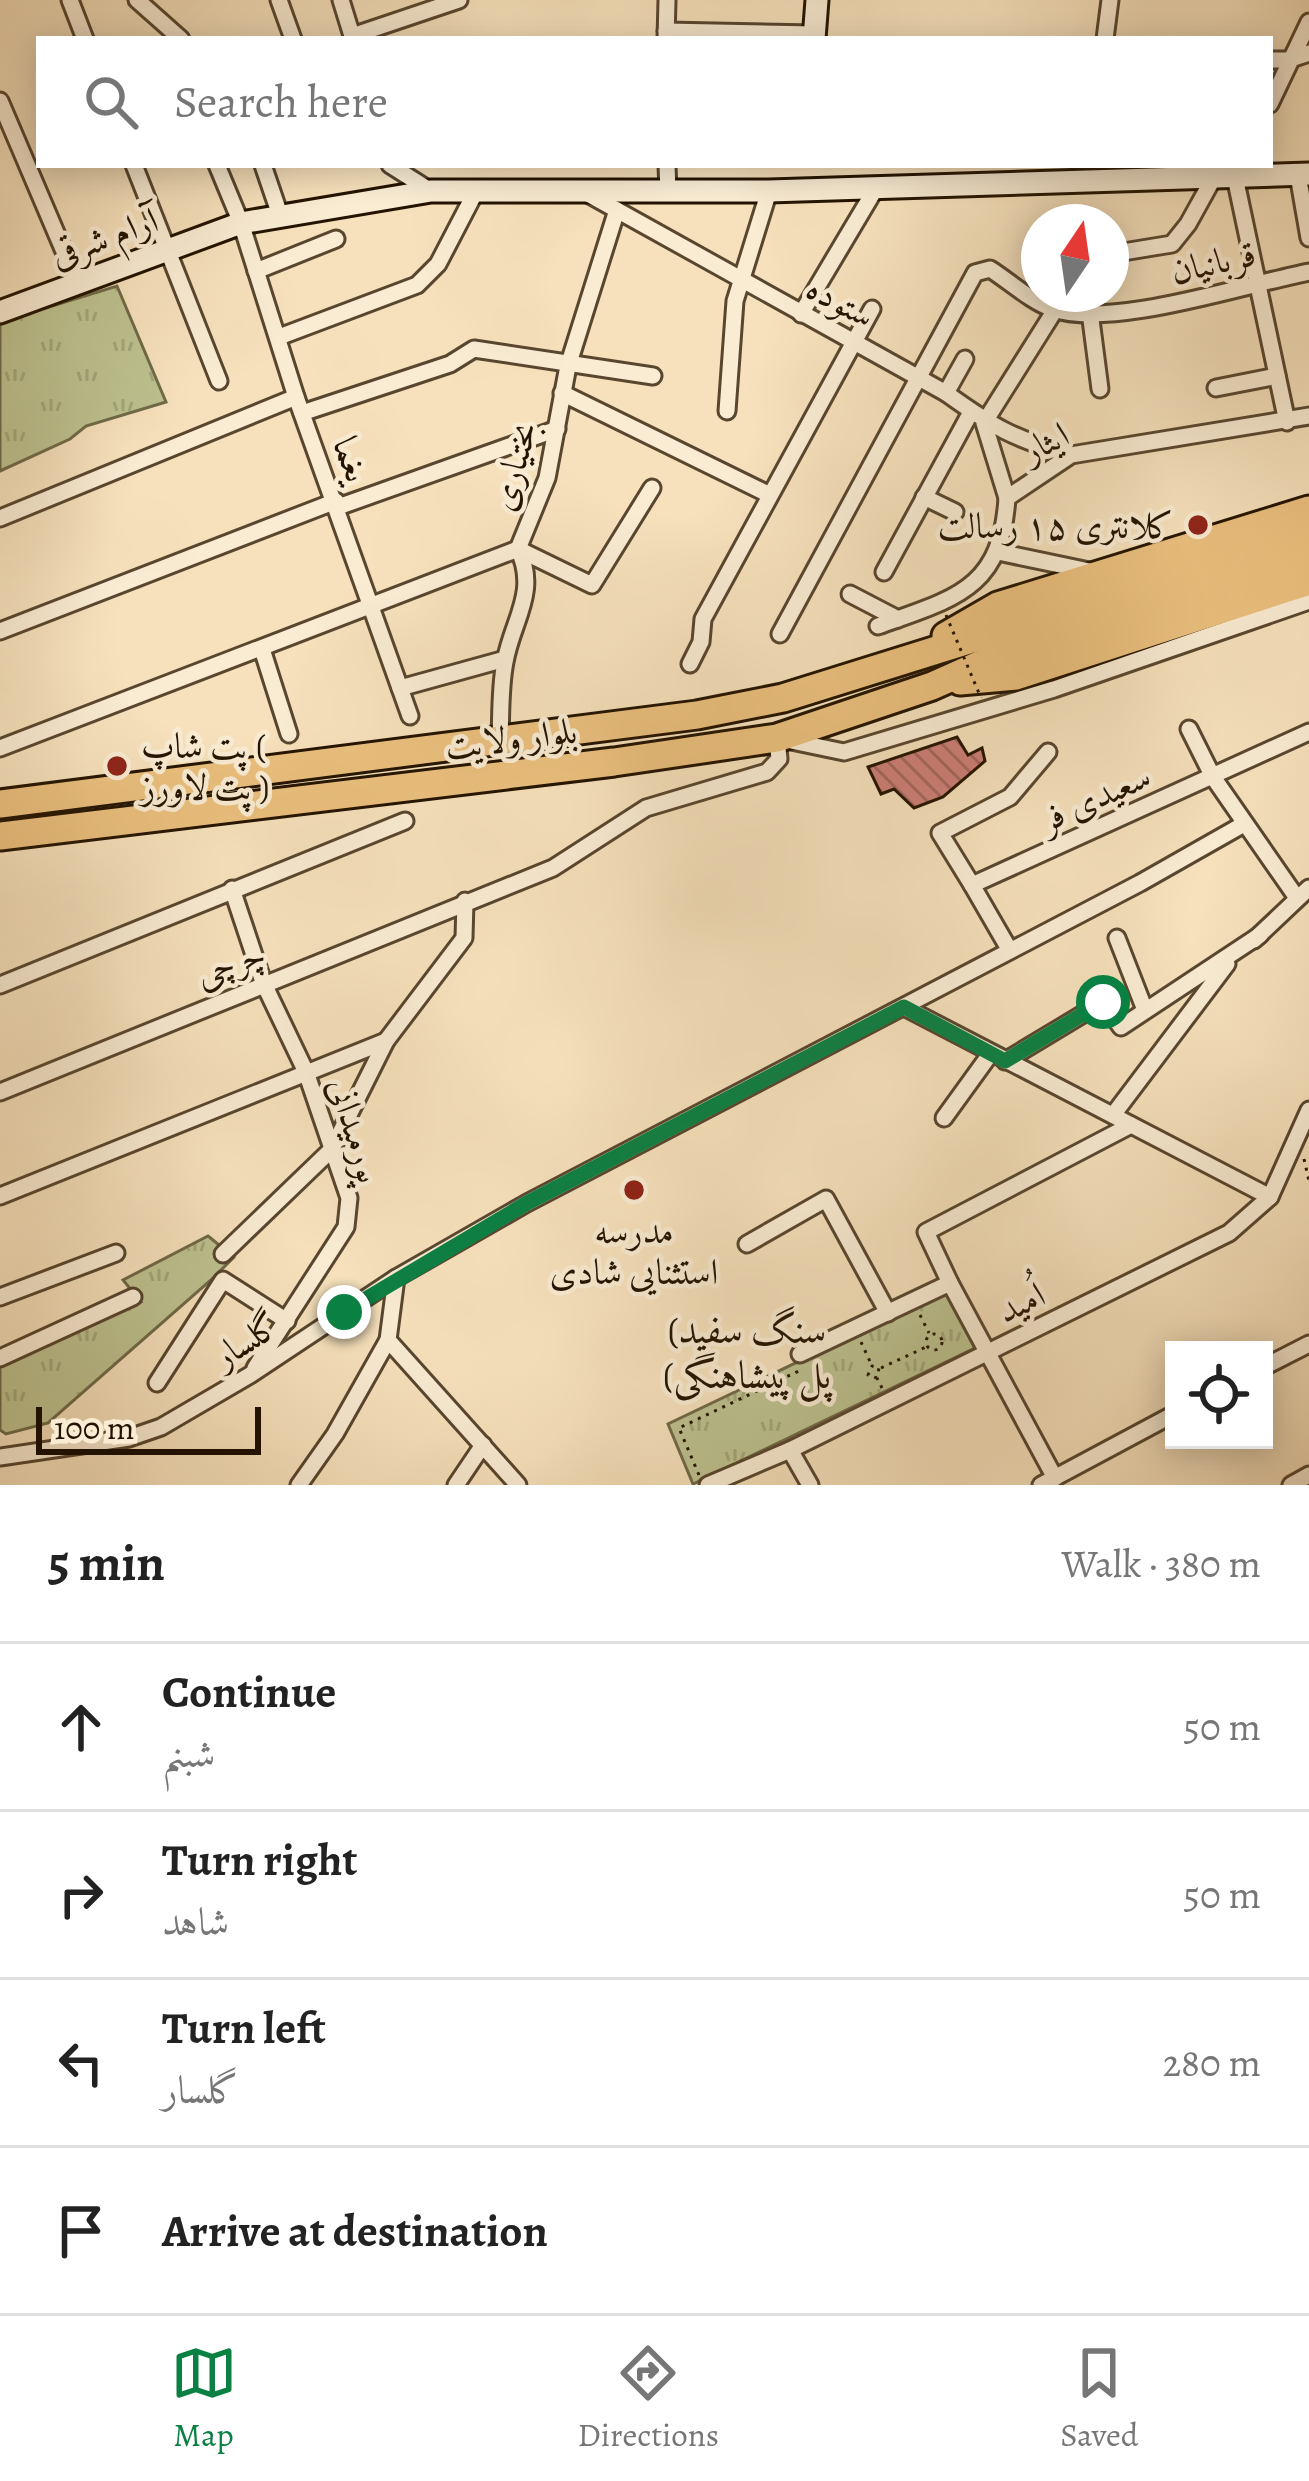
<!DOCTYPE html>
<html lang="en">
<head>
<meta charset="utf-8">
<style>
	:root { --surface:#fff; --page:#f2f2f2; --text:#222; --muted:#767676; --line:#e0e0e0; --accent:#0b8043 }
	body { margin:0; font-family:Alegreya,Amiri,serif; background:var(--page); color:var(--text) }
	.controls { position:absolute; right:36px; bottom:36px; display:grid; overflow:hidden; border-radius:0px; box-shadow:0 6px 30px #0003 }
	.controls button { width:108px; height:108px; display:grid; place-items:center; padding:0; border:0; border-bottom:3px solid var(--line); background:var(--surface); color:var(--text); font:60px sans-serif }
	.compass { position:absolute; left:1021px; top:204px; width:108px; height:108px; border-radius:50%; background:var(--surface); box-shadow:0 6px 30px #0003; rotate:13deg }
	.scale { position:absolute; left:36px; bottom:30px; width:225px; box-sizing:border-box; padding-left:12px; border:6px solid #231300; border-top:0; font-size:33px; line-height:42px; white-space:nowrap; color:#231300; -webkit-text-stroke:9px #f9ecd3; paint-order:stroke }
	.stop { position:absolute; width:36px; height:36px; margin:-27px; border:9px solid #0b8043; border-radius:50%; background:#fff }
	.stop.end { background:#0b8043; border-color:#fff; box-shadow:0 3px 12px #0008 }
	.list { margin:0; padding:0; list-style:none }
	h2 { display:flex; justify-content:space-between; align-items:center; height:156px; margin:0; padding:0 48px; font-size:51px }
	h2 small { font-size:39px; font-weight:400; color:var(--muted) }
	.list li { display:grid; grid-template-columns:78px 1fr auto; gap:36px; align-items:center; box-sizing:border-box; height:168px; padding:0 48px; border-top:3px solid var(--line) }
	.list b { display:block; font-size:45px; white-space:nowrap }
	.list p { margin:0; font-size:39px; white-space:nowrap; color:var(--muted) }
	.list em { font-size:39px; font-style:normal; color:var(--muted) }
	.icon { flex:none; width:66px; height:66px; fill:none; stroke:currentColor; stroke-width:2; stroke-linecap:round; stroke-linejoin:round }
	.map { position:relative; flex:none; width:1309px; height:1485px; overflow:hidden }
	.search { position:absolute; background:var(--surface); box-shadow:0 6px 30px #0003; left:36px; right:36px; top:36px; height:132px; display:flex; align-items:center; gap:30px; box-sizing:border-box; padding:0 42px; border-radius:0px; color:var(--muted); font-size:45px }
	.sheet { height:828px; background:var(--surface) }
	nav { display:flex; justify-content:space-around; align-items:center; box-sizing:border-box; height:168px; border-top:3px solid var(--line); background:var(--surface); font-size:33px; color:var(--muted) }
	nav a { display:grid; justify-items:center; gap:6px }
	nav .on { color:var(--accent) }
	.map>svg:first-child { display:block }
	.grass { fill:url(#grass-tufts); stroke:#706a48; stroke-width:3 }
	.building { fill:url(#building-back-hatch); stroke:#231300; stroke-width:3 }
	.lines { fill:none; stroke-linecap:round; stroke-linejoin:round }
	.street-casing { stroke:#58462f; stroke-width:21 }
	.secondary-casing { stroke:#231300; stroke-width:27 }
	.highway-casing { stroke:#231300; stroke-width:33 }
	.path { stroke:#231300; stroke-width:3; stroke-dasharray:3 6; stroke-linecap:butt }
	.street { stroke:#f9ecd3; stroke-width:15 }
	.secondary { stroke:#f9ecd3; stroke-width:21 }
	.highway { stroke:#ebc07e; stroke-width:27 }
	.path-bridge { stroke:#231300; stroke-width:3; stroke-dasharray:3 6; stroke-linecap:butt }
	.route { stroke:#0b8043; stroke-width:15 }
	.poi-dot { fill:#8f2418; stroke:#f9ecd3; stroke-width:4.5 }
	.labels { text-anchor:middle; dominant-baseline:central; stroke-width:9; stroke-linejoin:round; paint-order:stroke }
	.street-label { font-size:36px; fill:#231300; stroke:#f9ecd3 }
	.poi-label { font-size:36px; fill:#231300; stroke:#f9ecd3; text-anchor:end }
	.neighbourhood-label { font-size:39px; fill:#231300; stroke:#f9ecd3 }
</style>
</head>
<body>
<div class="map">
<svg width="1309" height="1485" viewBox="0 0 1309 1485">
	<defs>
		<pattern id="grass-tufts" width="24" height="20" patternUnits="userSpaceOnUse" patternTransform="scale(3)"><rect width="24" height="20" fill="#bdc290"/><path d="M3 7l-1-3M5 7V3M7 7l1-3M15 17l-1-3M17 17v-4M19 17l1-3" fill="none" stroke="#a2a67a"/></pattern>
		<pattern id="building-back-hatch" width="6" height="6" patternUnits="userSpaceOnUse" patternTransform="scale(3)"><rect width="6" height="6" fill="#cb7e75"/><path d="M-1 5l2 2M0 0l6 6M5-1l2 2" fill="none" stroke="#a4665e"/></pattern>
	</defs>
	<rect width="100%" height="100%" fill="#f6e1bc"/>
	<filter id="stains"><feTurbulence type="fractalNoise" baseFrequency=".00167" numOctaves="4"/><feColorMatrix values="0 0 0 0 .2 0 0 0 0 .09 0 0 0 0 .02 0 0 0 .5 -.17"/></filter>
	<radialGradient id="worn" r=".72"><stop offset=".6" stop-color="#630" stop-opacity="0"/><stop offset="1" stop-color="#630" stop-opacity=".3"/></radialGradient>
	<!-- grass -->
	<g class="grass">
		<polygon points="117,286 166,402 86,426 70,439 0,471 0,322"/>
		<polygon points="208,1236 234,1257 211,1280 48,1423 6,1434 0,1430 0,1365 141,1302 123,1280"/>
		<polygon points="948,1290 975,1348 693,1484 668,1424"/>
	</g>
	<!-- building -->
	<polygon class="building" points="957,737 968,755 982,748 985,761 943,797 914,808 894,789 881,794 868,767"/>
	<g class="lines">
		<defs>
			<g id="street">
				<polyline points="70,0 85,39"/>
				<polyline points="137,0 181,39"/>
				<polyline points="279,0 293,39"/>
				<polyline points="341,0 353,39"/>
				<polyline points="666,31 815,34"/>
				<polyline points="352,36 459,0"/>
				<polyline points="666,39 667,0"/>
				<polyline points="1105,39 1110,0"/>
				<polyline points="1270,60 1288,60 1309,53"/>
				<polyline points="0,101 77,282"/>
				<polyline points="1270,104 1309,22"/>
				<polyline points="134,165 219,381"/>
				<polyline points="217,165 241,223 296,397 410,716"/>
				<polyline points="263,165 280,215"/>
				<polyline points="390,165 431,191"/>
				<polyline points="667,165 668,192"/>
				<polyline points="1298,175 1309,238"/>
				<polyline points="1235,177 1287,422"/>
				<path d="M588,194l358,199c47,34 68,46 125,62"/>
				<polyline points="1111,254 1172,244 1188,224 1214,177"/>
				<polyline points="256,271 336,239"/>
				<polyline points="1090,312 1100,389"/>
				<polyline points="801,314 876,188"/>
				<polyline points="279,337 417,285 438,264 476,191"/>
				<polyline points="1216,388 1277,376"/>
				<polyline points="562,393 768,494"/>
				<polyline points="946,393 965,359"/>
				<polyline points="727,411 735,301 769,191"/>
				<polyline points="302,413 450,364 474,349 653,376"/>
				<polyline points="924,497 955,512"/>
				<polyline points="1007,498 984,423 1065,294"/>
				<polyline points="338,507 557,429"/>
				<polyline points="0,518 296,397"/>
				<polyline points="998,552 1094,572"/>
				<polyline points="884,572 971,412"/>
				<polyline points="850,594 898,619"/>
				<path d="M878,626c77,-28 123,-36 129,-128l64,-43 238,-39"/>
				<polyline points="0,631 336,501"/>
				<path d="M780,634l195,-361 15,-4c19,12 42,33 63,40 59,20 193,-25 256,-37"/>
				<polyline points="262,649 289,734"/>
				<polyline points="690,664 701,642 703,619 872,309"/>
				<polyline points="400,688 505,659"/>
				<polyline points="1189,729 1213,777 1297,898"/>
				<path d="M500,740c1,-25 0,-53 5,-78 7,-41 34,-70 13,-113l29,-71 21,-112 49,-156"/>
				<polyline points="0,748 518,549 592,585 652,488"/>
				<polyline points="972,885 940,833 1010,797 1048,752"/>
				<polyline points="232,889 263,982 306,1072 349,1198 346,1227 255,1368"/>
				<polyline points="1117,938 1145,1010"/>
				<polyline points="1254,940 1309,888"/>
				<polyline points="1009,949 972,885 1309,732"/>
				<polyline points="0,985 405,821"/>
				<polyline points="904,1007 1270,1197"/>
				<polyline points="1005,1061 1103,1002 1121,1027 1260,935"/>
				<polyline points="0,1092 553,868 646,808 767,772 779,759 777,738 844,752 1054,689 1309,601"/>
				<polyline points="1113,1115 1227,964"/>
				<polyline points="944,1118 991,1053"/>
				<polyline points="0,1196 386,1041"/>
				<polyline points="747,1244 826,1199 888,1313"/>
				<polyline points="223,1254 332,1149 386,1041 464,938 465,901"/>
				<polyline points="396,1278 388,1340 518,1485"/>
				<polyline points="950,1283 1055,1478"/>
				<polyline points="0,1297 116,1253"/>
				<polyline points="800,1354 950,1283 926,1232 1131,1125"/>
				<polyline points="0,1358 133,1297"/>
				<polyline points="1264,1367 1309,1344"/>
				<polyline points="157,1383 223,1280 287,1321"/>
				<polyline points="790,1450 810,1485"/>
				<polyline points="0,1457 129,1438 161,1427 250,1375 396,1278 527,1203 1140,883 1244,824"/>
				<polyline points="299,1485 335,1434 388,1340"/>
				<polyline points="456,1485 483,1445"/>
				<polyline points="708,1485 790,1450 1229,1233 1270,1197 1309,1110"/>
				<polyline points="1041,1485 1174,1414"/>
				<polyline points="1291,1485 1309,1475"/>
			</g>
			<g id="secondary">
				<polyline points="814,39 817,0"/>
				<polyline points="0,312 241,223 431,191 769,191 1309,174"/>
			</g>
			<g id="highway">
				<polyline points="946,636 998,606 1309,510"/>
				<polyline points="960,681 1016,676 1309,581"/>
				<polyline points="0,804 697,715 783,698 1309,534"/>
				<polyline points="0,836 614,762 777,738 932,686 1015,649 1309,554"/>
			</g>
		</defs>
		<!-- street casing -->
		<use href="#street" class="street-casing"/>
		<!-- secondary casing -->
		<use href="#secondary" class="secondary-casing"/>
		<!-- highway casing -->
		<use href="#highway" class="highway-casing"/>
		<!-- path -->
		<g class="path">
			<polyline points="1304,1159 1309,1181"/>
			<polyline points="920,1315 929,1333"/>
			<circle cx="934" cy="1342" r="8"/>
			<polyline points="861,1342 872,1366"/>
			<polyline points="881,1368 926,1347"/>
			<polyline points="877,1378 868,1375 872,1366 879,1368 877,1378 882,1388"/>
			<polyline points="699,1475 679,1428 803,1369"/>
		</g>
		<!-- street -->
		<use href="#street" class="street"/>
		<!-- secondary -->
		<use href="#secondary" class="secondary"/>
		<!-- highway -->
		<use href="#highway" class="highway"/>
		<!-- path-bridge -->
		<polyline class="path-bridge" points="946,615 981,698"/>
	</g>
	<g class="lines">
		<!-- route -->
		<polyline class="route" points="344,1312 527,1203 904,1007 1005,1061 1103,1002"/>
	</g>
	<!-- markers -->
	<g class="poi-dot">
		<circle cx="1198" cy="525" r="12"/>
		<circle cx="117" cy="766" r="12"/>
		<circle cx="634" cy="1190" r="12"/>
	</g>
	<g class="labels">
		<!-- street labels -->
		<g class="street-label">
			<text transform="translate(104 237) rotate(-20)">آرام شرقی</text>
			<text transform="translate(1213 262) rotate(-13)">قربانیان</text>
			<text transform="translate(841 301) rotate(28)">ستوده</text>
			<text transform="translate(1045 442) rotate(-27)">ایثار</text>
			<text transform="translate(352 459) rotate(69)">یغما</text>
			<text transform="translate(513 466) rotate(-74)">بختیاری</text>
			<text transform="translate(511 738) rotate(-7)">بلوار ولایت</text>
			<text transform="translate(1095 797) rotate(-24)">سعیدی فر</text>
			<text transform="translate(230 964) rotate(-22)">چرچی</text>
			<text transform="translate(356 1130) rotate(73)">پورمیدانی</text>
			<text transform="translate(1021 1302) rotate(-26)">اُمید</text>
			<text transform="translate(246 1340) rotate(-33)">گلسار</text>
		</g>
		<!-- poi labels -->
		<g class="poi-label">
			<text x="1174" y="525">کلانتری ۱۵ رسالت</text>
			<text x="141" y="745" text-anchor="start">پت شاپ (<tspan x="141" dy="41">پت لاورز )</tspan></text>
			<text x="634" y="1230" text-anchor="middle">مدرسه<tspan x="634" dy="41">استثنایی شادی</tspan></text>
		</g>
		<!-- neighbourhood labels -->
		<g class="neighbourhood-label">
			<text x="747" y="1329">(سنگ سفید<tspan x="747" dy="45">(پل پیشاهنگی</tspan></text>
		</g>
	</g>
	<rect width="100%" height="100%" filter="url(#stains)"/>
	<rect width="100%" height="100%" fill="url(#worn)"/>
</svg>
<div class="controls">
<button><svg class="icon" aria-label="locate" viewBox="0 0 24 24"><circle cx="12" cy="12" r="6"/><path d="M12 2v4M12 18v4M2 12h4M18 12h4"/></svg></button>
</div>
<svg class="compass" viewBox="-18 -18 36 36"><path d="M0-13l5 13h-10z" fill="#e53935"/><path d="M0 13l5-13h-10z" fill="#767676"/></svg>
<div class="scale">100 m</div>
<div class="stop" style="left:1103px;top:1002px"></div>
<div class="stop end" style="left:344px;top:1312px"></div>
<div class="search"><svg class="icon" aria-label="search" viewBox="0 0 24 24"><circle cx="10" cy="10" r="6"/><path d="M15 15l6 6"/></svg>Search here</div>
</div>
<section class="sheet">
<h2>5 min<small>Walk · 380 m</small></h2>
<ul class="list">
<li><svg class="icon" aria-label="ahead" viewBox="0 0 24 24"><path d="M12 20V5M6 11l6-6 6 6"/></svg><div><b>Continue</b><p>شبنم</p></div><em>50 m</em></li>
<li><svg class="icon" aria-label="right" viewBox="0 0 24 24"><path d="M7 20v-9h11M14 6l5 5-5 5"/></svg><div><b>Turn right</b><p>شاهد</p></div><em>50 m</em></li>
<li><svg class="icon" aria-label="left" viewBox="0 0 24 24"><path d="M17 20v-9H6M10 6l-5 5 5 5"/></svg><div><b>Turn left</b><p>گلسار</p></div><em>280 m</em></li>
<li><svg class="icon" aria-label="arrive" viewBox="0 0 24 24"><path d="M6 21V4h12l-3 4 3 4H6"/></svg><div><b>Arrive at destination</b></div></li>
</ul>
</section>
<nav>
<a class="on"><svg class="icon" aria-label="map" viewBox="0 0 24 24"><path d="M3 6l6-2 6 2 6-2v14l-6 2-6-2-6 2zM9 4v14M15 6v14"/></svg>Map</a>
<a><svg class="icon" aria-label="directions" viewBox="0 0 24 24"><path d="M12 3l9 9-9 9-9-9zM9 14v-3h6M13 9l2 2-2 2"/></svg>Directions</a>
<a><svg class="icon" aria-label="saved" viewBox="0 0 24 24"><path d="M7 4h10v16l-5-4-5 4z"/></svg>Saved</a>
</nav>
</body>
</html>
